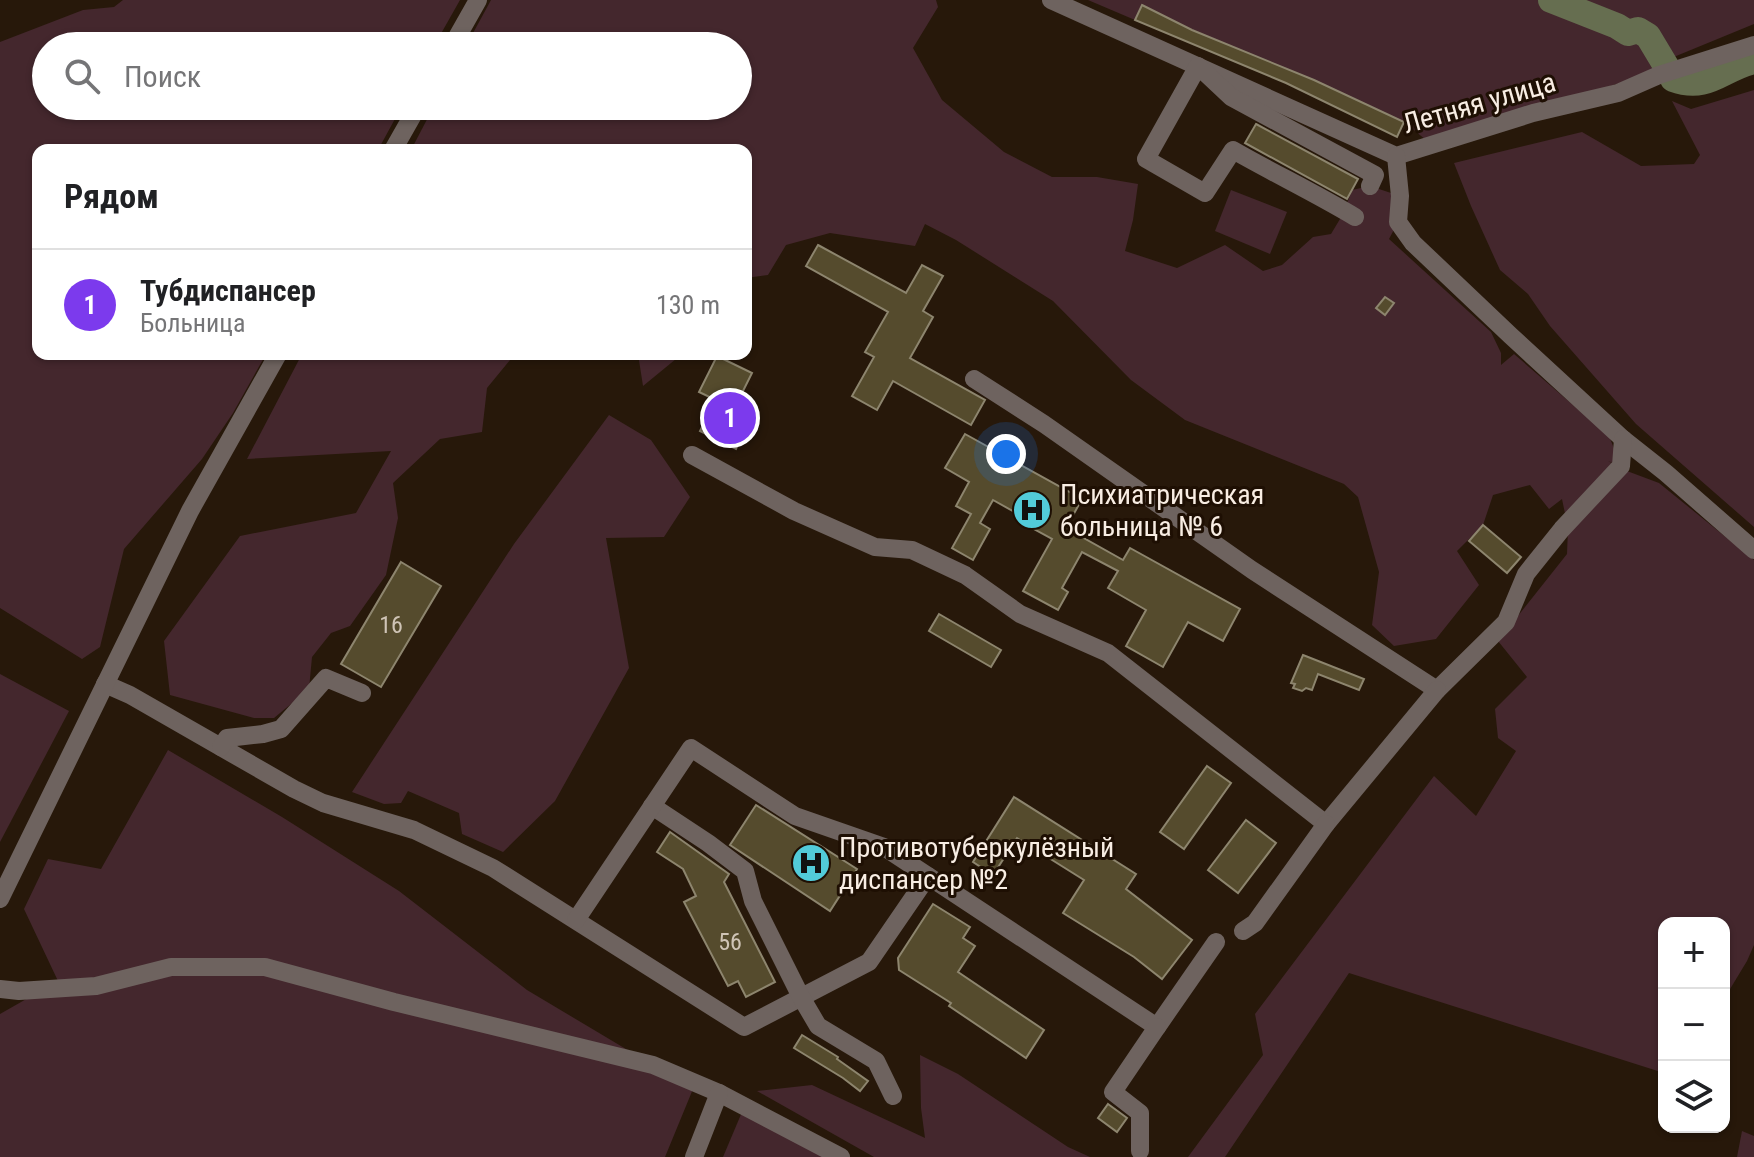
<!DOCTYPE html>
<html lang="ru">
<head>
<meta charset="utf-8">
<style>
	:root { --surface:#fff; --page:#f2f2f2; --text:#202124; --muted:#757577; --line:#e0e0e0; --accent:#7c3aed }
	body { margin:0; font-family:"Roboto Condensed",sans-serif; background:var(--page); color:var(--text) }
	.controls { position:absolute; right:24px; bottom:24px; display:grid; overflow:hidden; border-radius:16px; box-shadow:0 2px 6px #0004 }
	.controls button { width:72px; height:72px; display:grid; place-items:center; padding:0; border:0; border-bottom:2px solid var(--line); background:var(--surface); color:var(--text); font:40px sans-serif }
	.you { position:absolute; left:1006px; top:454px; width:28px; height:28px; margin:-20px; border:6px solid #fff; border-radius:50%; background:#1a73e8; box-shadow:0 0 0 12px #1a73e833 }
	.badge { display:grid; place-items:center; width:52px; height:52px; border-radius:50%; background:var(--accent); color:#fff; font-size:26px; font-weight:700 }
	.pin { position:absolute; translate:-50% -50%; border:4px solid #fff; box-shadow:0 2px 8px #0006 }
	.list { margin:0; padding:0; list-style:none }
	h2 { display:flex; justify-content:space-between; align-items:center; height:104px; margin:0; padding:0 32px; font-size:34px }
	h2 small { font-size:26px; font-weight:400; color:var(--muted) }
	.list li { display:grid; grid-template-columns:52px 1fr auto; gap:24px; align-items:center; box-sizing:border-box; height:112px; padding:0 32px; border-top:2px solid var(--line) }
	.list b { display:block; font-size:30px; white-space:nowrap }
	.list p { margin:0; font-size:26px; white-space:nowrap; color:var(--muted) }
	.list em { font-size:26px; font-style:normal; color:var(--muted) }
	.icon { flex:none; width:44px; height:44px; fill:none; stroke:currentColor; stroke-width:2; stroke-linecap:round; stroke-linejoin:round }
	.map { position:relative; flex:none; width:1754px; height:1157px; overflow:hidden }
	.search { position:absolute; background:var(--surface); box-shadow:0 2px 6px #0004; left:32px; top:32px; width:720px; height:88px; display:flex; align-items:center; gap:20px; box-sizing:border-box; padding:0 28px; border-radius:44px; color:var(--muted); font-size:30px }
	.panel { position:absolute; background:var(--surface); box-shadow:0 2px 6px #0004; left:32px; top:144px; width:720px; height:216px; border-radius:16px }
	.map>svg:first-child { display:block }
	.green { fill:#44272d }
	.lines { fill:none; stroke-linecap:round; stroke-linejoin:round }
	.river { stroke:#666e50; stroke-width:26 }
	.building { fill:#554b2d; stroke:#8d856e; stroke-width:2 }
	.minor { stroke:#6e635f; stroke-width:18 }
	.labels { text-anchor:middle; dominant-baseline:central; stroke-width:6; stroke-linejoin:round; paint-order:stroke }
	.number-label { font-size:24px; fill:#cfc4b6 }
	.street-label { font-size:28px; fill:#f8ede3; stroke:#1e0f03 }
	.poi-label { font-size:28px; fill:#f8ede3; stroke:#1e0f03; text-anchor:start }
</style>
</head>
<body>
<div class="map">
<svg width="1754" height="1157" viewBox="0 0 1754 1157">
	<rect width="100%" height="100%" fill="#27180a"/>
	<!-- green -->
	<g class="green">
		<polygon points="123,0 460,0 434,46 46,46 46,106 402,106 378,150 38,150 38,354 266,354 233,413 202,459 124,549 100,647 82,659 0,608 0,42 83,10 114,7"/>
		<polygon points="491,0 936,0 938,7 913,48 942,100 1004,152 1052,177 1097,177 1138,184 1133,220 1125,251 1177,268 1225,245 1263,271 1282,265 1313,237 1331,234 1343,214 1352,190 1370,186 1400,196 1398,222 1389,239 1491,332 1501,353 1501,365 1514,354 1609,436 1621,466 1608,461 1627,471 1659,483 1754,560 1754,945 1747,961 1724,999 1724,923 1664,923 1664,1073 1349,973 1225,1157 1188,1157 1263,1055 1255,1014 1434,776 1476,816 1516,751 1498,738 1495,709 1527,677 1498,641 1567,554 1568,528 1562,499 1549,509 1530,485 1493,495 1483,525 1457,551 1479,585 1436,639 1394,646 1372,625 1379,572 1358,497 1344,484 1185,420 1131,380 1053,301 956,240 925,224 915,246 830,233 786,245 768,275 746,278 746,150 411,150 434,106 738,106 738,46 466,46"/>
		<polygon points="1088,0 1754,0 1754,24 1664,61 1666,66 1659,75 1616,84 1533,113 1426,140 1404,122 1314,80 1193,30 1142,5 1135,20"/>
		<polygon points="1754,90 1754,527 1636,424 1550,326 1528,294 1500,270 1471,206 1454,163 1582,132 1641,166 1694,164 1700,155 1672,101 1691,109"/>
		<polygon points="1231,190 1287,212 1270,254 1215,231"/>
		<polygon points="302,354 534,354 510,360 487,388 482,432 440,439 393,483 398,518 386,575 350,626 331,633 312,657 309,689 274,718 254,718 170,695 164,641 240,536 356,513 391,451 247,459"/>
		<polygon points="638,354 682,354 643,386"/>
		<polygon points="609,415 651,440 690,497 664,537 606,538 629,668 555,801 503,852 462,834 459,813 408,791 401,803 384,804 352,792 514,544"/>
		<polygon points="0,674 69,711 0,842"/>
		<polygon points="168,750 282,817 399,891 527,990 693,1089 665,1157 0,1157 0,1014 58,981 24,909 48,859 101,869"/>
		<polygon points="920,1055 958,1074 1068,1147 1090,1157 874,1157 757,1091 812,1085 925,1138 921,1108"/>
		<polygon points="742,1112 827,1157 723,1157"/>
		<polygon points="1742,1131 1754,1136 1754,1157 1737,1157"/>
	</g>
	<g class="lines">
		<!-- river -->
		<g class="river">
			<polyline points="1551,0 1617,26 1628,33 1638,30 1648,36 1666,66"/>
			<path d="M1673,79c36,13 49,-11 81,-18"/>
		</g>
	</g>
	<!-- building -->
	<g class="building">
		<polygon points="1142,5 1192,30 1314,80 1404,122 1397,137 1286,83 1135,20"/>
		<polygon points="1256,124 1358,179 1347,199 1245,143"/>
		<polygon points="818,245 906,293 922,265 943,276 923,311 933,317 910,358 985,400 971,425 893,381 877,410 852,396 874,357 865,352 888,312 806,266"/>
		<polygon points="1385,297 1394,303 1385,315 1376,308"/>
		<polygon points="717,356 752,373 737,403 754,411 736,449 700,431 716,400 699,392"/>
		<polygon points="965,434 1082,499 1066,528 1123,560 1130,548 1240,609 1223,641 1188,622 1163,667 1126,646 1146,610 1108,588 1118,571 1082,552 1062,588 1068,592 1058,610 1023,591 1052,539 1034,529 1036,524 993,500 980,523 990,529 973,560 952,548 971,514 956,506 969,482 945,468"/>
		<polygon points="1483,525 1521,557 1507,573 1469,541"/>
		<polygon points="401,562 441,586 381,687 341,664"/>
		<polygon points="939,614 1001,650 991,667 929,631"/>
		<polygon points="1303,655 1364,679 1359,690 1318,674 1312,690 1306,688 1302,691 1293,688 1295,684 1291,683"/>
		<polygon points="1207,766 1231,783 1184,849 1160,832"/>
		<polygon points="1014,797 1136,874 1126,889 1192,940 1162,979 1134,957 1063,913 1084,880 1017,838 993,875 973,862"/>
		<polygon points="756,805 857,869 830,911 730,845"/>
		<polygon points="1246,820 1276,843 1238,893 1208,870"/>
		<polygon points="670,832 729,874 724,882 775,982 746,997 738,981 728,986 684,902 696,896 683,869 657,852"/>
		<polygon points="933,904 970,927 963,938 975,946 958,972 1044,1030 1026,1058 949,1006 951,1003 899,970 898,958"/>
		<polygon points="802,1035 838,1057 837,1059 868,1081 860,1091 843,1078 794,1048"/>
		<polygon points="1108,1104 1127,1118 1117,1132 1098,1118"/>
	</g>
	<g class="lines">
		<!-- minor -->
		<g class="minor">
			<polyline points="1051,0 1396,156 1533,113 1618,93 1659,75 1754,45"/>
			<polyline points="452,46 478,0"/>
			<polyline points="393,150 418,106"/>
			<polyline points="1396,156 1400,196 1398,222 1413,243 1511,336 1623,439 1666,473 1754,550"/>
			<path d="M1355,217c-40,-24 -82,-44 -122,-67l-28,43 -59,-34 52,-93 33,31 144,78 -5,11"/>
			<polyline points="974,379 1044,424 1252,570 1437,690 1506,622 1526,574 1562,529 1621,466 1623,439"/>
			<polyline points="692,455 794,511 875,547 912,550 965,575 1020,614 1108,653 1326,824 1437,690"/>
			<polyline points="105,684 130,695 294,789 323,803 414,830 493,868 744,1027 869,962 928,876 1157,1027 1216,942"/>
			<polyline points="221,747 227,738 263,734 281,729 326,678 362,693"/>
			<polyline points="652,806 708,843 745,871 753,901 801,997 818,1026 876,1061 893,1096"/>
			<polyline points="0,899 190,511 278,354"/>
			<polyline points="576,920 691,748 795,816 884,847 928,876"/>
			<polyline points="1243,931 1255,923 1326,824"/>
			<polyline points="0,989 19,991 96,986 171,967 265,967 394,1002 653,1065 719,1093 841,1157"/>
			<polyline points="1140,1151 1140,1113 1113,1092 1157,1027"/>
			<polyline points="694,1157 719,1093"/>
		</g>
	</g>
	<!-- icons -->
	<defs>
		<symbol id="hospital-disc" viewBox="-11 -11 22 22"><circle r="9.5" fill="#52cbd9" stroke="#1e0f03"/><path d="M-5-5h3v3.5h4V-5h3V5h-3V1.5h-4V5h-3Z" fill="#111"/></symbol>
	</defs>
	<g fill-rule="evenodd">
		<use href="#hospital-disc" x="1010" y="488" width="44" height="44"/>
		<use href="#hospital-disc" x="789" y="841" width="44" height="44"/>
	</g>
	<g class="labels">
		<!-- number labels -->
		<g class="number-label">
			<text x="391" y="625">16</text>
			<text x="730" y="942">56</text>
		</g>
		<!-- street labels -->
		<g class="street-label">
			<text transform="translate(1479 103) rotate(-16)">Летняя улица</text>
		</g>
		<!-- poi labels -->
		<g class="poi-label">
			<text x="1060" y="494">Психиатрическая<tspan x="1060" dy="32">больница № 6</tspan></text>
			<text x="839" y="847">Противотуберкулёзный<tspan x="839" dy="32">диспансер №2</tspan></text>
		</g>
	</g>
</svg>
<div class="controls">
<button>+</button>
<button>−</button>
<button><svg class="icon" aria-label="layers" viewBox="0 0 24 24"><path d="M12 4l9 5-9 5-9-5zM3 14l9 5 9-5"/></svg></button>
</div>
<div class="you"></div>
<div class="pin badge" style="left:730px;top:418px">1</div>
<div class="search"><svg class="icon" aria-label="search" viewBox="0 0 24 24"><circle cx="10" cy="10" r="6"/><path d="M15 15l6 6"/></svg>Поиск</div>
<section class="panel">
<h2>Рядом<small></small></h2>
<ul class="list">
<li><span class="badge">1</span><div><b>Тубдиспансер</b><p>Больница</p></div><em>130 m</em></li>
</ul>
</section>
</div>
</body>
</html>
